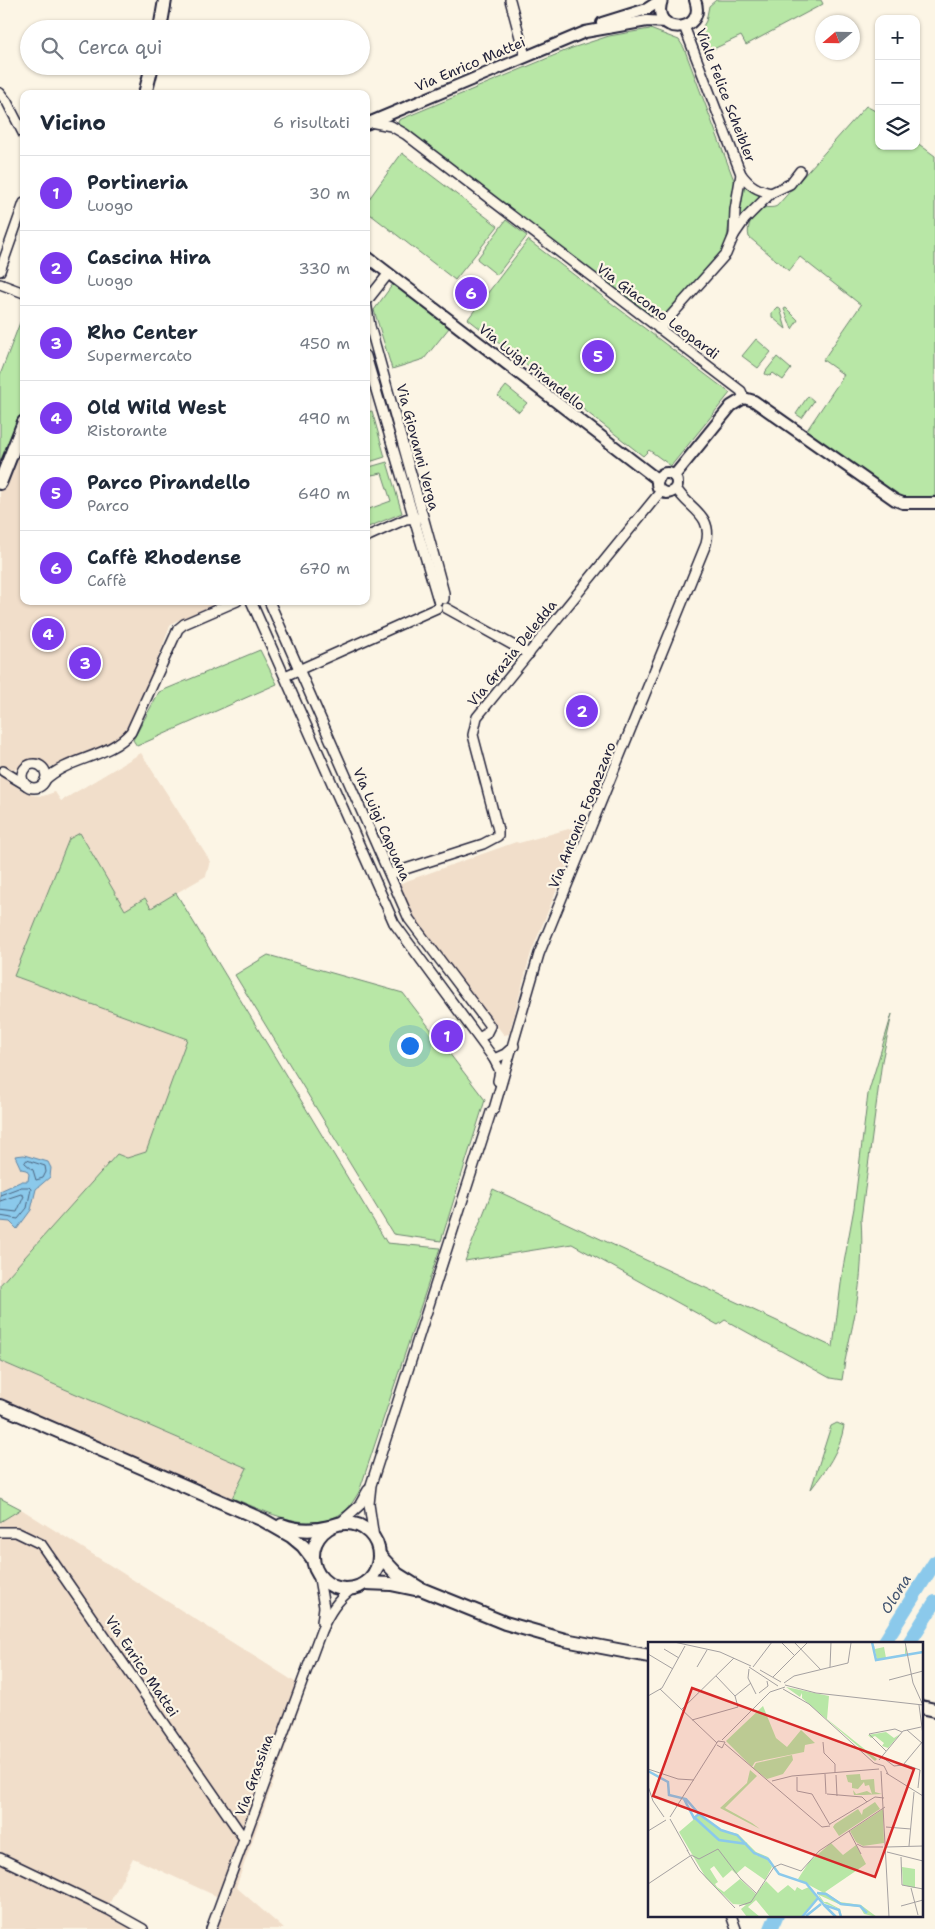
<!DOCTYPE html>
<html lang="it">
<head>
<meta charset="utf-8">
<style>
	:root { --surface:#fff; --page:#f2f2f3; --text:#1f2937; --muted:#747a83; --line:#e0e1e3; --accent:#7c3aed }
	body { margin:0; font-family:"Shantell Sans",sans-serif; background:var(--page); color:var(--text) }
	.controls { position:absolute; right:15px; top:15px; display:grid; overflow:hidden; border-radius:10px; box-shadow:0 1px 4px #0004 }
	.controls button { width:45px; height:45px; display:grid; place-items:center; padding:0; border:0; border-bottom:1px solid var(--line); background:var(--surface); color:var(--text); font:25px sans-serif }
	.compass { position:absolute; left:815px; top:15px; width:45px; height:45px; border-radius:50%; background:var(--surface); box-shadow:0 1px 4px #0004; rotate:250deg }
	.you { position:absolute; left:409px; top:1045px; width:18px; height:18px; margin:-12px; border:4px solid #fff; border-radius:50%; background:#1a73e8; box-shadow:0 0 0 8px #1a73e833 }
	.badge { display:grid; place-items:center; width:32px; height:32px; border-radius:50%; background:var(--accent); color:#fff; font-size:16px; font-weight:700 }
	.pin { position:absolute; translate:-50% -50%; border:2px solid #fff; box-shadow:0 1px 5px #0006 }
	.list { margin:0; padding:0; list-style:none }
	h2 { display:flex; justify-content:space-between; align-items:center; height:65px; margin:0; padding:0 20px; font-size:21px }
	h2 small { font-size:16px; font-weight:400; color:var(--muted) }
	.list li { display:grid; grid-template-columns:32px 1fr auto; gap:15px; align-items:center; box-sizing:border-box; height:75px; padding:0 20px; border-top:1px solid var(--line) }
	.list b { display:block; font-size:19px; white-space:nowrap }
	.list p { margin:0; font-size:16px; white-space:nowrap; color:var(--muted) }
	.list em { font-size:16px; font-style:normal; color:var(--muted) }
	.icon { flex:none; width:28px; height:28px; fill:none; stroke:currentColor; stroke-width:2; stroke-linecap:round; stroke-linejoin:round }
	.map { position:relative; flex:none; width:935px; height:1929px; overflow:hidden }
	.search { position:absolute; background:var(--surface); box-shadow:0 1px 4px #0004; left:20px; top:20px; width:350px; height:55px; display:flex; align-items:center; gap:12px; box-sizing:border-box; padding:0 18px; border-radius:28px; color:var(--muted); font-size:19px }
	.panel { position:absolute; background:var(--surface); box-shadow:0 1px 4px #0004; left:20px; top:90px; width:350px; height:515px; border-radius:10px }
	.map>svg:first-child { display:block }
	.built { fill:#f1deca }
	.green { fill:#b8e7a6; stroke:#6d8470 }
	.water { fill:#8bc9eb; stroke:#6186a5 }
	.lines { fill:none; stroke-linecap:round; stroke-linejoin:round }
	.shore { stroke:#4c6581; stroke-width:1 }
	.river { stroke:#8bc9eb; stroke-width:14 }
	.minor-casing { stroke:#22223b; stroke-width:12 }
	.tertiary-casing { stroke:#22223b; stroke-width:14 }
	.secondary-casing { stroke:#22223b; stroke-width:16 }
	.minor { stroke:#fcf5e5; stroke-width:9 }
	.tertiary { stroke:#fcf5e5; stroke-width:10 }
	.secondary { stroke:#fcf5e5; stroke-width:12 }
	.labels { text-anchor:middle; dominant-baseline:central; stroke-width:4.5; stroke-linejoin:round; paint-order:stroke }
	.street-label { font-size:14px; fill:#22223b; stroke:#fcf5e5 }
	.water-label { font-size:15px; font-style:italic; fill:#425470; stroke:#fcf5e5 }
	.inset-river { fill:none; stroke:#8bc9eb; stroke-width:2.5 }
	.inset-road { fill:none; stroke:#a5a1a1; stroke-width:1 }
	.view { fill:#d62828; fill-opacity:0.15; stroke:#d62828; stroke-width:2.5 }
	.inset-edge { fill:none; stroke:#22223b; stroke-width:2.5 }
</style>
</head>
<body>
<div class="map">
<svg width="935" height="1929" viewBox="0 0 935 1929">
	<rect width="100%" height="100%" fill="#fcf5e5"/>
	<filter id="ink" filterUnits="userSpaceOnUse"><feTurbulence type="fractalNoise" baseFrequency=".02" numOctaves="2"/><feDisplacementMap in="SourceGraphic" scale="10" xChannelSelector="R" yChannelSelector="G"/><feConvolveMatrix kernelMatrix="1 2 1 2 8 2 1 2 1" color-interpolation-filters="sRGB"/></filter>
	<g filter="url(#ink)">
		<!-- built -->
		<g class="built">
			<polygon points="24,432 24,601 223,601 174,622 170,626 131,732 127,736 66,764 50,767 34,764 10,771 0,769 0,493"/>
			<polygon points="141,753 210,861 206,876 150,908 125,910 80,833 14,976 188,1039 146,1152 127,1158 117,1154 0,1285 0,775 20,789 33,795 43,796 55,792 61,801"/>
			<polygon points="579,826 582,828 531,953 509,1034 504,1035 410,915 398,884 516,842 519,843"/>
			<polygon points="0,1361 247,1468 232,1498 0,1399"/>
			<polygon points="21,1509 306,1689 236,1887 284,1929 215,1929 227,1901 133,1858 107,1908 134,1929 0,1929 0,1522"/>
		</g>
		<!-- green -->
		<g class="green">
			<polygon points="716,0 821,0 823,4 746,45 741,36 705,53 698,35 706,21 709,6"/>
			<polygon points="650,29 679,40 684,48 735,183 726,244 718,258 658,323 397,125 399,120 572,48 609,36"/>
			<path d="M866,106l13,7v33h37v-4l19,14v340l-33,3 -97,-66 39,-58 -21,-15 38,-55 -61,-48 -11,14 -40,-34c-3,-10 3,-23 12,-28 5,-3 11,0 16,-3z"/>
			<polygon points="402,153 498,226 455,280 366,211 366,203"/>
			<polygon points="742,182 767,194 736,227"/>
			<polygon points="506,220 527,236 497,275 477,259"/>
			<polygon points="528,240 730,393 671,466 649,450 643,456 468,319"/>
			<polygon points="393,284 449,328 424,359 392,369 374,310"/>
			<polygon points="778,307 780,308 786,329 772,317 772,313"/>
			<polygon points="786,308 798,320 792,329 784,309"/>
			<polygon points="24,312 24,409 0,470 0,375"/>
			<polygon points="756,339 771,352 758,368 742,356"/>
			<polygon points="777,357 791,369 783,380 773,373 770,376 765,374 766,371"/>
			<polygon points="506,386 527,403 519,412 498,396"/>
			<polygon points="808,396 814,401 802,418 796,414"/>
			<polygon points="372,411 385,457 366,463 366,412"/>
			<polygon points="387,462 402,513 366,528 366,514 369,509 391,501 382,473 366,476 366,468"/>
			<polygon points="260,650 277,684 137,746 133,740 159,692"/>
			<path d="M80,833l45,77 20,-12 6,10 25,-15 211,350 53,5 -81,244c-4,6 -8,14 -14,19 -34,26 -79,0 -113,-13l15,-30 -247,-107v-76l117,-131 10,4 19,-6 41,-113 -173,-63 55,-137z"/>
			<polygon points="268,955 403,993 485,1100 441,1241 393,1234 235,975"/>
			<path d="M892,1014l-10,47 -21,158c2,29 0,59 -5,89 -4,24 -11,47 -14,72l-12,-2 -105,-58 -7,5 -146,-81 -107,17 28,-72 340,158 10,-79 11,-60 14,-114z"/>
			<path d="M837,1423l7,3c-4,24 -18,44 -33,63l20,-63z"/>
			<polygon points="0,1498 21,1509 0,1522"/>
		</g>
		<!-- water -->
		<polygon class="water" points="24,1155 48,1162 51,1168 50,1177 36,1189 31,1210 17,1229 10,1222 0,1221 0,1191 22,1181 28,1181 29,1174 26,1170 21,1169 15,1156"/>
		<g class="lines">
			<!-- shore -->
			<g class="shore">
				<polygon points="27,1160 45,1166 46,1172 43,1178 36,1180 33,1170 25,1163"/>
				<polyline points="0,1195 21,1187 29,1187 31,1189 27,1208 18,1219 0,1216"/>
				<polyline points="0,1201 21,1194 24,1196 17,1212 0,1210"/>
			</g>
			<!-- river -->
			<g class="river">
				<polyline points="884,1643 935,1562"/>
				<polyline points="909,1643 935,1602"/>
				<polyline points="771,1929 777,1915"/>
			</g>
			<defs>
				<g id="minor">
					<polyline points="510,0 525,56"/>
					<polyline points="684,26 741,174 735,210 734,235"/>
					<polyline points="0,93 7,102 24,135"/>
					<polyline points="370,122 391,126 405,134 741,391 744,398"/>
					<path d="M741,174c9,12 16,16 30,19"/>
					<polyline points="0,271 24,203"/>
					<polyline points="0,284 24,293"/>
					<polyline points="366,302 370,326 434,556 444,593 444,599"/>
					<polyline points="366,302 389,273"/>
					<polyline points="659,329 726,254 734,235 745,219 771,193 790,184 800,171"/>
					<polyline points="366,356 438,600"/>
					<polyline points="366,537 406,519 417,518"/>
					<polyline points="251,601 394,923 494,1059 500,1071 498,1081"/>
					<polyline points="269,601 409,919 490,1026 486,1034 479,1038"/>
					<polyline points="446,608 529,654"/>
					<polyline points="285,676 437,608"/>
					<circle cx="34" cy="776" r="12"/>
					<polyline points="3,771 26,785"/>
					<path d="M45,780c24,-23 64,-22 86,-48l47,-103 6,-5 53,-23"/>
					<polyline points="390,874 483,844 498,836 498,830 473,735 477,717 661,491"/>
					<polyline points="494,1059 505,1054 514,1046"/>
					<polyline points="340,1523 359,1506 368,1490"/>
					<polyline points="0,1532 16,1532 41,1544 245,1840"/>
					<path d="M374,1538l-5,-34 2,-19 120,-373 3,-3 45,-155 167,-410c8,-30 -18,-35 -30,-56"/>
					<polyline points="318,1573 324,1607 322,1622"/>
					<polyline points="0,1858 109,1910 143,1929"/>
					<polyline points="731,1915 736,1929"/>
					<path d="M211,1929l110,-298c8,-18 16,-31 32,-43"/>
				</g>
				<g id="tertiary">
					<path d="M662,0c-13,36 46,35 33,0"/>
					<polyline points="602,23 647,9 661,0"/>
					<polyline points="366,124 585,32 647,21 666,22"/>
					<polyline points="366,256 658,480"/>
					<circle cx="667" cy="483" r="10"/>
					<polyline points="674,476 731,406 744,398 754,401 895,500 903,503 935,503"/>
				</g>
				<g id="secondary">
					<polyline points="160,29 165,0"/>
					<polyline points="145,94 152,66"/>
					<polyline points="0,483 24,422"/>
					<polyline points="0,1406 263,1520 291,1536 303,1546 313,1559"/>
					<circle cx="346" cy="1556" r="33"/>
					<path d="M282,1525c16,6 31,6 47,2"/>
					<polyline points="379,1555 397,1574 421,1589 505,1623 565,1640 649,1656"/>
					<polyline points="365,1583 391,1584 415,1589"/>
					<polyline points="921,1707 935,1710"/>
				</g>
			</defs>
			<!-- minor casing -->
			<use href="#minor" class="minor-casing"/>
			<!-- tertiary casing -->
			<use href="#tertiary" class="tertiary-casing"/>
			<!-- secondary casing -->
			<use href="#secondary" class="secondary-casing"/>
			<!-- minor -->
			<use href="#minor" class="minor"/>
			<!-- tertiary -->
			<use href="#tertiary" class="tertiary"/>
			<!-- secondary -->
			<use href="#secondary" class="secondary"/>
		</g>
	</g>
	<g class="labels">
		<!-- street labels -->
		<g class="street-label">
			<text transform="translate(470 64) rotate(-23)">Via Enrico Mattei</text>
			<text transform="translate(726 95) rotate(69)">Viale Felice Scheibler</text>
			<text transform="translate(658 311) rotate(37)">Via Giacomo Leopardi</text>
			<text transform="translate(532 367) rotate(38)">Via Luigi Pirandello</text>
			<text transform="translate(418 447) rotate(75)">Via Giovanni Verga</text>
			<text transform="translate(512 653) rotate(-51)">Via Grazia Deledda</text>
			<text transform="translate(582 815) rotate(-68)">Via Antonio Fogazzaro</text>
			<text transform="translate(382 824) rotate(66)">Via Luigi Capuana</text>
			<text transform="translate(142 1666) rotate(56)">Via Enrico Mattei</text>
			<text transform="translate(254 1775) rotate(-70)">Via Grassina</text>
		</g>
		<!-- water labels -->
		<g class="water-label">
			<text transform="translate(896 1594) rotate(-58)">Olona</text>
		</g>
	</g>
	<!-- overview -->
	<g transform="translate(648 1642)">
		<rect width="275" height="275" fill="#fcf5e5"/>
		<path d="M225,0l2,7 9,-2 2,11 19,-4v-9l2,10 -30,5zM138,45l43,9 -2,23 50,40 -2,2 -73,-63v-5l-2,4zM115,64l13,32 11,9 14,-17 14,13 -10,2 -1,7 -49,10 -3,5 -26,-26zM238,90l8,6 6,-4 -12,14 -6,-2 2,-3 -9,-7 -4,2 -3,-3zM144,113l1,5 -10,14 -16,5 -14,-11 3,-5zM102,128l7,6 -32,32 27,15 8,6 -40,-21 27,-25zM212,132l1,6 13,-1 1,13 7,2 -18,1h-10l-1,-5 3,4 11,-3 5,3 -3,-9 -4,1 -1,-4 -6,7 -6,-1v-5l-4,-1 -2,-7zM227,160l5,7 -41,27 -6,-9 2,-3 23,-15 4,6 1,-5zM235,167l1,34 -21,3 -7,-4 -6,-11zM51,173l22,15 17,4 18,18 12,5 6,8 -6,-7 -12,-4 -6,-6 6,7 11,4 5,8 -7,13 -20,-14 -9,8 -4,-4 -9,8 -9,-12 -4,3 8,13 -3,2 2,3 7,5 16,-13 16,15 10,-13 12,12 10,-8 7,6 2,-4 5,3 7,-3 8,11 -16,19h-31l-14,-17 -8,7 12,10h-13l-6,-8 5,-4 -13,-1 -27,-26 -27,-46zM183,201l12,12 13,-10 10,19 -41,28 15,10 21,3 16,12 -13,-3 -4,-7 -19,-2 -22,-10 5,7h3l13,7 2,8 -3,-8 -15,-6 -3,-3 -3,-6 4,-2 -24,-13 11,-17zM254,225l13,2v19l-12,-3z" fill="#b8e7a6"/>
		<path class="inset-river" d="M224,0l4,18 47,-8M0,129l20,11 1,13 17,4 13,15 22,16 16,5 17,18 14,6 11,15 27,9 18,22 15,5 2,7M36,157l10,19 5,-4M47,176l24,22 28,4M169,251l9,1 15,10 19,2 7,7M176,263l12,12M158,274l15,-12M154,275l16,-19"/>
		<path class="inset-road" d="M26,0l46,10 31,14M133,0l13,13M146,0l27,28M257,0l8,41 9,20M16,7l15,9M0,12l25,15M49,25l10,-17M101,25l29,19M105,25l19,-25M182,25l1,-25M101,27l-1,9 8,16M112,28l21,12M125,35l35,-35M241,38l34,-9M136,41l10,-7 54,-13 3,-20M137,43l31,8 107,12M12,47l57,54M135,47l26,15M111,51l9,-7 -1,-5M0,54l14,-8 23,-42M87,54l16,-13M161,62l65,59 10,3 4,8M271,63l4,30M33,68l53,-52M44,78l46,-13 -3,-11 -19,-20M259,88l16,14M74,98l48,-48 15,-5M175,100l1,11 11,11v9M77,102l97,83 8,-1M238,109l-17,-17 26,-5 7,3M234,115l12,9 9,-1 20,-24M231,118l24,-29 18,-4M256,122l16,6 -2,18M0,127l30,10 16,1M233,129l8,146M238,131l37,23M177,132l1,20M188,133l1,21M149,135v14l15,3 18,31M124,139l20,-5 87,-7M0,144l5,15 11,16M179,152l35,3 5,5M22,175l48,-76 7,1 -3,6 -5,-3M22,177l18,32M182,182l45,-27 9,1M238,185l25,2M0,189l18,-11M201,189l12,23M209,202l6,3h20M261,204l5,-54M239,205l36,-1M39,208l12,20 36,38M239,210l36,9M43,213l8,4 19,-10 22,29 17,16M253,215l1,28 21,4M0,242l42,-28M263,246l7,27M91,264l12,-4 23,-35 7,-3 20,7 18,-20 66,-44M253,264l22,-6"/>
		<path class="view" d="M44,46l222,81 -39,108 -222,-81z"/>
		<rect width="275" height="275" class="inset-edge"/>
	</g>
</svg>
<div class="controls">
<button>+</button>
<button>−</button>
<button><svg class="icon" aria-label="layers" viewBox="0 0 24 24"><path d="M12 4l9 5-9 5-9-5zM3 14l9 5 9-5"/></svg></button>
</div>
<svg class="compass" viewBox="-18 -18 36 36"><path d="M0-13l5 13h-10z" fill="#e53935"/><path d="M0 13l5-13h-10z" fill="#747a83"/></svg>
<div class="you"></div>
<div class="pin badge" style="left:447px;top:1036px">1</div>
<div class="pin badge" style="left:582px;top:711px">2</div>
<div class="pin badge" style="left:85px;top:663px">3</div>
<div class="pin badge" style="left:48px;top:634px">4</div>
<div class="pin badge" style="left:598px;top:356px">5</div>
<div class="pin badge" style="left:471px;top:293px">6</div>
<div class="search"><svg class="icon" aria-label="search" viewBox="0 0 24 24"><circle cx="10" cy="10" r="6"/><path d="M15 15l6 6"/></svg>Cerca qui</div>
<section class="panel">
<h2>Vicino<small>6 risultati</small></h2>
<ul class="list">
<li><span class="badge">1</span><div><b>Portineria</b><p>Luogo</p></div><em>30 m</em></li>
<li><span class="badge">2</span><div><b>Cascina Hira</b><p>Luogo</p></div><em>330 m</em></li>
<li><span class="badge">3</span><div><b>Rho Center</b><p>Supermercato</p></div><em>450 m</em></li>
<li><span class="badge">4</span><div><b>Old Wild West</b><p>Ristorante</p></div><em>490 m</em></li>
<li><span class="badge">5</span><div><b>Parco Pirandello</b><p>Parco</p></div><em>640 m</em></li>
<li><span class="badge">6</span><div><b>Caffè Rhodense</b><p>Caffè</p></div><em>670 m</em></li>
</ul>
</section>
</div>
</body>
</html>
